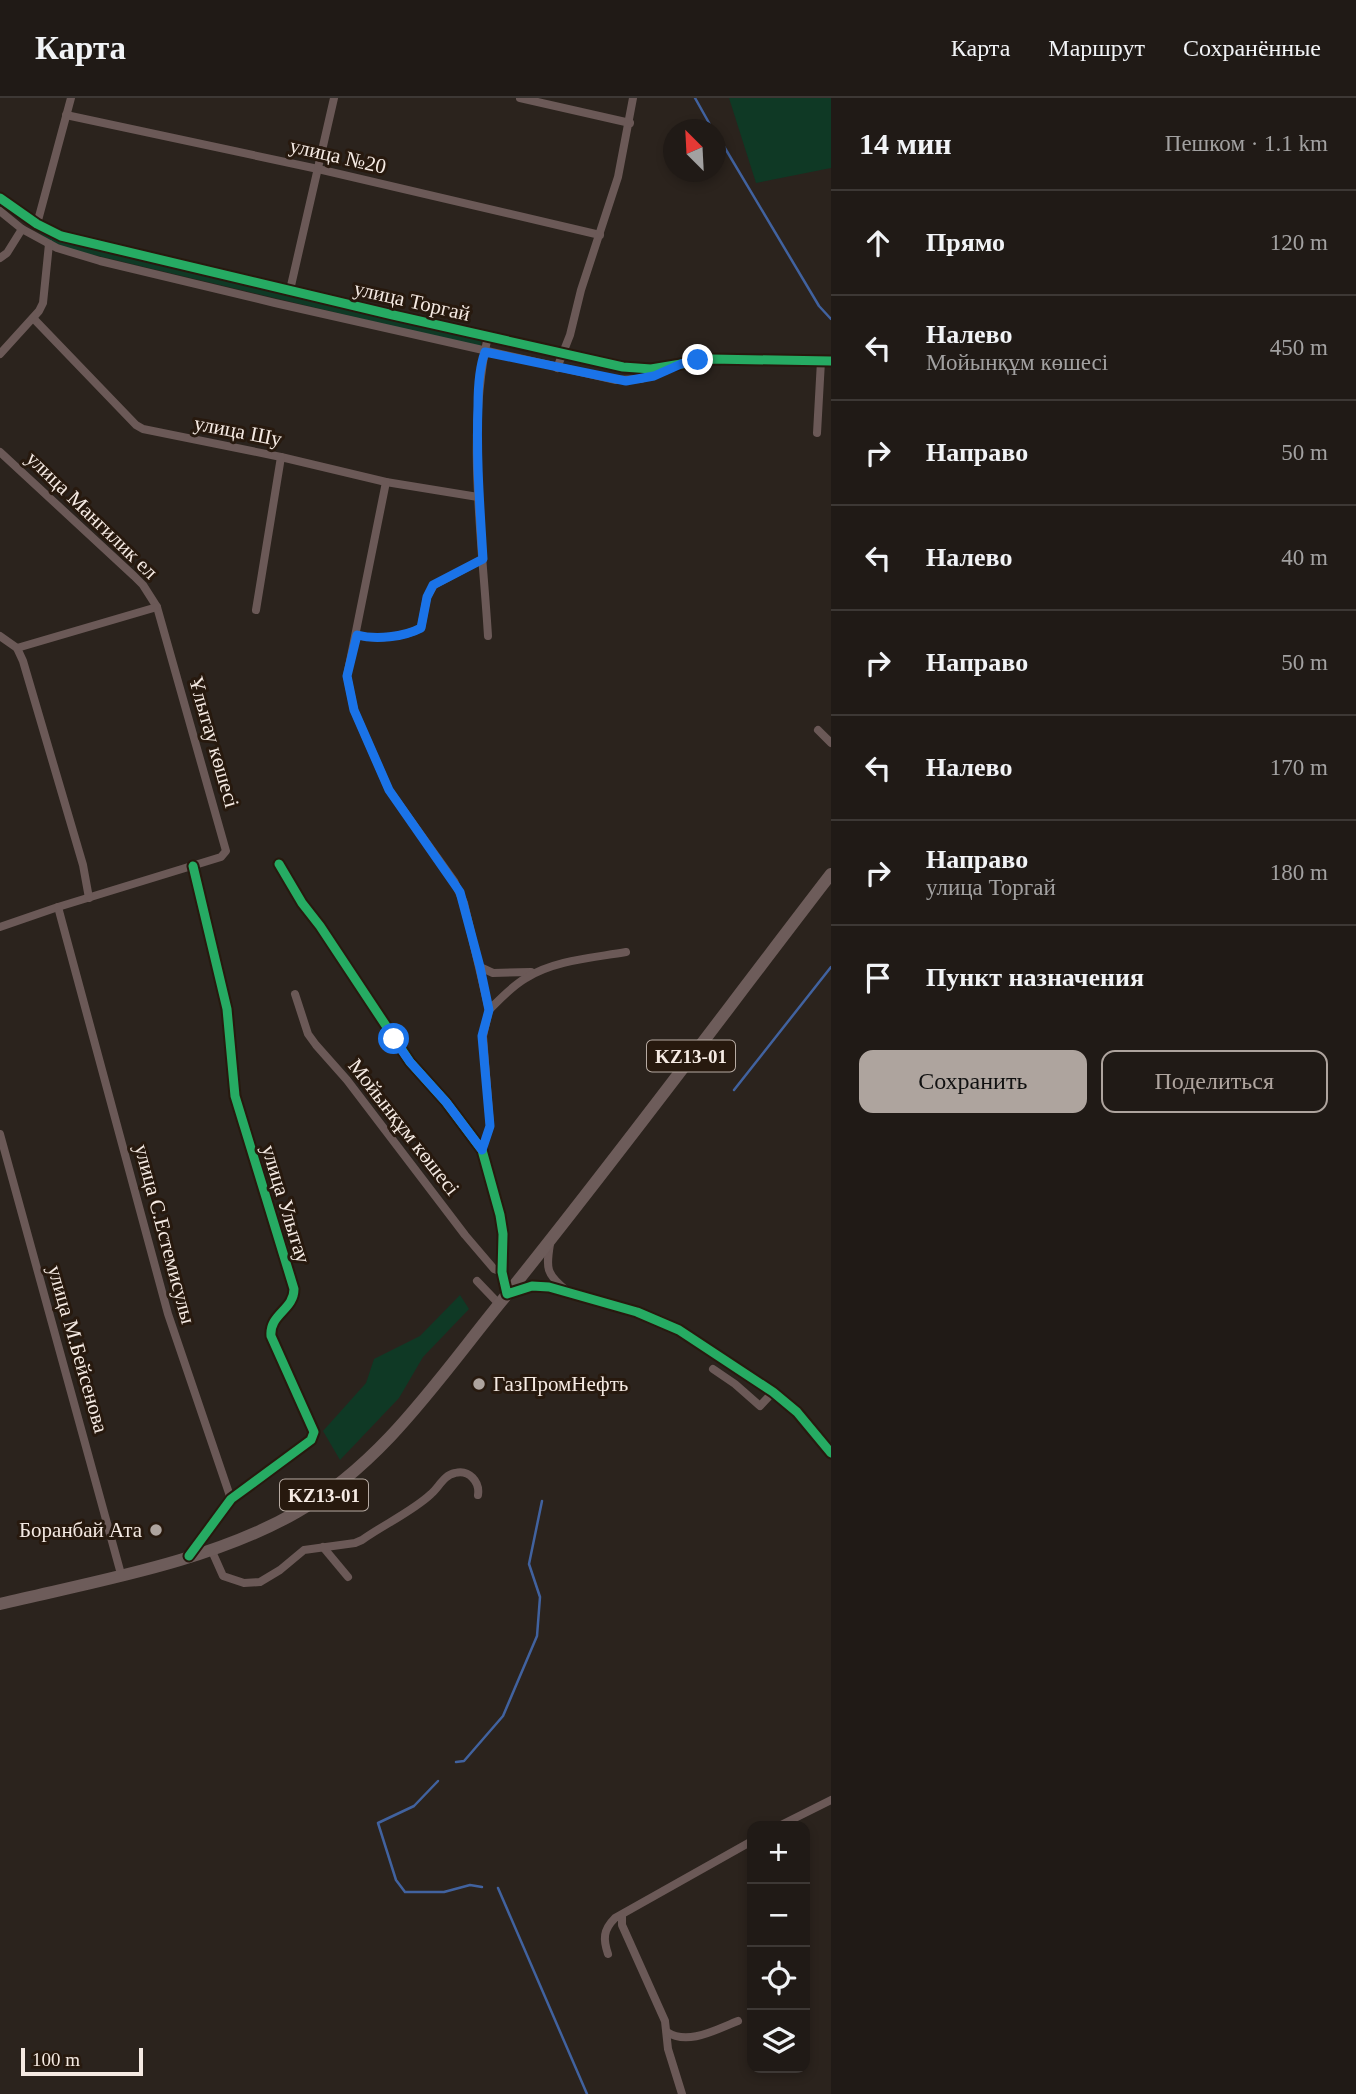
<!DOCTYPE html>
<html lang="ru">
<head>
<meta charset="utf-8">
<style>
	:root { --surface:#201a16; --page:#28231f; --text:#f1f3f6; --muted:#a2a1a1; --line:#3d3835; --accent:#aea49e }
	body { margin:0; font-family:"Times New Roman",serif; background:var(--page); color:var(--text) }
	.controls { position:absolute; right:21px; bottom:21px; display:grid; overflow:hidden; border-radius:14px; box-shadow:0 4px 10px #0003 }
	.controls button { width:63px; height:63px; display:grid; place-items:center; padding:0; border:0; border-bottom:2px solid var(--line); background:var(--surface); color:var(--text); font:35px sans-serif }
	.compass { position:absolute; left:663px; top:21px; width:63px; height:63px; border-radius:50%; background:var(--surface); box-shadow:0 4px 10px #0003; rotate:336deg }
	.scale { position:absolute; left:21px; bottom:18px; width:122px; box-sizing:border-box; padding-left:7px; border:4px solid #f5eae3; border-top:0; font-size:19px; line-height:24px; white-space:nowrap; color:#f5eae3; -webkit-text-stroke:5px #27190e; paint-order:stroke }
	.stop { position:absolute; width:21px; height:21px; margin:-16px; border:5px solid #1a73e8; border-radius:50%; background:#fff }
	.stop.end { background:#1a73e8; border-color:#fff; box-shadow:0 2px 7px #0008 }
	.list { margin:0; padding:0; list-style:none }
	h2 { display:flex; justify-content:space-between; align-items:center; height:91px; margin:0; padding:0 28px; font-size:30px }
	h2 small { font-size:23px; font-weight:400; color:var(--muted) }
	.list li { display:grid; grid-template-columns:46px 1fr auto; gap:21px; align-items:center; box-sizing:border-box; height:105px; padding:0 28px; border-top:2px solid var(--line) }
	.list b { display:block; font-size:26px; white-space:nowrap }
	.list p { margin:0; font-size:23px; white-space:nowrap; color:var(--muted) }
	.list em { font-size:23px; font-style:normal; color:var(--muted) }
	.actions { display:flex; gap:14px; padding:21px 28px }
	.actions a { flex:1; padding:16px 0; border:2px solid var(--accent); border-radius:14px; text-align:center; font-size:24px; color:var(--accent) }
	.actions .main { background:var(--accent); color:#111 }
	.icon { flex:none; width:38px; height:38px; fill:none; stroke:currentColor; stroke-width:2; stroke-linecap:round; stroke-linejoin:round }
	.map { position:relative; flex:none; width:831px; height:1996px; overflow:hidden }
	header { display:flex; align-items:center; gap:42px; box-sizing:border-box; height:98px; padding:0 35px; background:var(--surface); border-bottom:2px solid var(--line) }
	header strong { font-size:33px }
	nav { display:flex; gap:38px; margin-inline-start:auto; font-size:24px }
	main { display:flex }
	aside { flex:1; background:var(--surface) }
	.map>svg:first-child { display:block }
	.green { fill:#0f3925 }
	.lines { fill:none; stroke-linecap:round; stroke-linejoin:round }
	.stream { stroke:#41629f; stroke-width:2.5 }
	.minor { stroke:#6b5957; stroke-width:8 }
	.trunk { stroke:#6d5c5a; stroke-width:12 }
	.cycleway-casing { stroke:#27190e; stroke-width:13 }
	.cycleway { stroke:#26ab63; stroke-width:9 }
	.route { stroke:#1a73e8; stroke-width:9 }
	.poi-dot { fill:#aea49e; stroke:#27190e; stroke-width:2.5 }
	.labels { text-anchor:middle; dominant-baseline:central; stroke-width:6; stroke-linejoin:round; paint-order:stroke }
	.shield { fill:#27190e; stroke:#b7aba3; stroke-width:2 }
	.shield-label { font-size:19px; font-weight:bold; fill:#f5eae3 }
	.street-label { font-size:21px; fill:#f5eae3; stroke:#27190e }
	.poi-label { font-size:21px; fill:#f5eae3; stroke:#27190e; text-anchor:start }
</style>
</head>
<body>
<header>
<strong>Карта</strong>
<nav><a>Карта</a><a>Маршрут</a><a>Сохранённые</a></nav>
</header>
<main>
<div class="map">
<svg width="831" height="1996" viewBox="0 0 831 1996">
	<rect width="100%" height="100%" fill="#2b231d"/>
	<!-- green -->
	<g class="green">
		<polygon points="729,0 831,0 831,70 756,85"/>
		<polygon points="0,106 49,139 70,146 482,241 480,249 69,151 48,141"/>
		<polygon points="460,1197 469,1211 423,1259 399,1300 340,1362 323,1333 366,1285 374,1261 420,1238"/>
	</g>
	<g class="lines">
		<!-- stream -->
		<g class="stream">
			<polyline points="695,0 713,32"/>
			<polyline points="716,35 819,208 831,221"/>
			<polyline points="734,992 831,869"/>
			<polyline points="456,1664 464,1663 503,1618 537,1538 540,1499 529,1466 542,1403"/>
			<polyline points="438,1683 414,1708 378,1725 396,1782 405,1794 444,1794 470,1787 482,1789"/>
			<polyline points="498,1790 587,1996"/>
		</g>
		<!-- minor -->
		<g class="minor">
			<polyline points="520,0 630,25"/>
			<polyline points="66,17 318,71 600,137"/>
			<polyline points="0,100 37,126 61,138 393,217 623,269 651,271 711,261 831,263"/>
			<polyline points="0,113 22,131 57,150 100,163 275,205 616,282 641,281 665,273"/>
			<polyline points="37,126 71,0"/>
			<polyline points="0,160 7,155 22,131"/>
			<polyline points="290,192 334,0"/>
			<polyline points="34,221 136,327 143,331 281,359 386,384 478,399"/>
			<path d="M488,238c-22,99 -6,200 0,300"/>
			<polyline points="0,256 39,213 43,205 49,146"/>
			<polyline points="557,270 570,237 581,192 618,79 633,0"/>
			<polyline points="817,335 821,263"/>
			<polyline points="0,354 134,478 143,487 157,509 226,753 221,759 58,809 0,829"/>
			<polyline points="386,384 347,578 354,612 389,692 454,783 464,805 489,912 483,938 490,1028 482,1052"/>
			<polyline points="256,512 281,359"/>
			<path d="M357,537c18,5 48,2 64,-7l6,-31 7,-12 49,-26"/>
			<polyline points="0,538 17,550 23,563 83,767 89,800"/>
			<polyline points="17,550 157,509"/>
			<polyline points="818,632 831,645"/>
			<polyline points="279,766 302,805 320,828 410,964 446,1004 482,1052 500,1117 503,1136 502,1174 507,1196 532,1188 549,1189 637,1214 679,1232 773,1294 797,1314 831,1355"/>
			<polyline points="58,809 168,1216 231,1401"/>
			<polyline points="480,869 493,875 531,874"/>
			<polyline points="295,896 308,936 316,947 347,982 465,1137 494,1171 502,1174"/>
			<path d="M489,912c11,-11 23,-24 37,-32 29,-18 66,-20 100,-26"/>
			<polyline points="0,1036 121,1476"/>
			<path d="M550,1146c-4,24 -4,30 16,46"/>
			<polyline points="477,1183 499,1206"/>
			<polyline points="713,1271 735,1286 760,1308 773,1294"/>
			<polyline points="323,1449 348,1479"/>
			<path d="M211,1451l12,27 21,7 16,-1 20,-12 24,-20 51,-7 7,-3c21,-15 51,-29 69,-46 8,-7 13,-19 24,-21 14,-4 25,9 23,22"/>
			<path d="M189,1458l42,-57 80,-59 3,-8 -43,-96c-2,-22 23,-26 23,-47l-59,-193 -8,-87 -34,-143"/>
			<polyline points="779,1728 831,1702"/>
			<polyline points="622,1817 622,1827 665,1923 668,1951 682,1996"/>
			<path d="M608,1856c-5,-15 -5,-24 7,-36l137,-77"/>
			<path d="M667,1934c21,14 50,-3 71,-11"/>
		</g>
		<!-- trunk -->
		<path class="trunk" d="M0,1506c96,-23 210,-42 297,-92 86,-49 142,-134 203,-209 114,-141 221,-286 331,-429"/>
		<defs>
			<g id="cycleway">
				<polyline points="0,100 37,126 61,138 393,217 623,269 651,271 711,261 831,263"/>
				<polyline points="279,766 302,805 320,828 410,964 446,1004 482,1052 500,1117 503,1136 502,1174 507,1196 532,1188 549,1189 637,1214 679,1232 773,1294 797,1314 831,1355"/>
				<path d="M189,1458l42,-57 80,-59 3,-8 -43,-96c-2,-22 23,-26 23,-47l-59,-193 -8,-87 -34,-143"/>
			</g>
		</defs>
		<!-- cycleway casing -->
		<use href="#cycleway" class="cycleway-casing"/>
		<!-- cycleway -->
		<use href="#cycleway" class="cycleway"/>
	</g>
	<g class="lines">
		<!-- route -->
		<path class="route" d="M394,941l16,23 36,40 36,48 8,-24 -8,-90 7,-26 -9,-43 -20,-75 -71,-102 -35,-80 -7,-34 10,-41c19,5 47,2 64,-7l6,-31 6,-12 50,-26c-3,-51 -7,-101 -5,-153 0,-17 1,-38 7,-54l141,29 28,-5 27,-12 17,-4"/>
	</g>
	<!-- markers -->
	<g class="poi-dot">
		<circle cx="479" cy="1286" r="7"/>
		<circle cx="156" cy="1432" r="7"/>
	</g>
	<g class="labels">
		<!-- shield labels -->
		<g class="shield">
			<rect x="647" y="942.5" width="88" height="31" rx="5"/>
			<rect x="280" y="1381.5" width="88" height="31" rx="5"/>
		</g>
		<g class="shield-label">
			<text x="691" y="958">KZ13-01</text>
			<text x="324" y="1397">KZ13-01</text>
		</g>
		<!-- street labels -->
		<g class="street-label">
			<text transform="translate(338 58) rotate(13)">улица №20</text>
			<text transform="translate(412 203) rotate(13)">улица Торгай</text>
			<text transform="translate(238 333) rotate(11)">улица Шу</text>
			<text transform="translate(92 417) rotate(44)">улица Мангилик ел</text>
			<text transform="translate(214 644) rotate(74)">Ұлытау көшесі</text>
			<text transform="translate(404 1029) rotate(52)">Мойынқұм көшесі</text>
			<text transform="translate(286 1106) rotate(73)">улица Улытау</text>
			<text transform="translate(165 1136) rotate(75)">улица С.Естемисулы</text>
			<text transform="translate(78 1251) rotate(74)">улица М.Бейсенова</text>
		</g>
		<!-- poi labels -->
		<g class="poi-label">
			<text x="493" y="1286">ГазПромНефть</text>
			<text x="142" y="1432" text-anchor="end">Боранбай Ата</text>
		</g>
	</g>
</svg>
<div class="controls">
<button>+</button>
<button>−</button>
<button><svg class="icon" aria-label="locate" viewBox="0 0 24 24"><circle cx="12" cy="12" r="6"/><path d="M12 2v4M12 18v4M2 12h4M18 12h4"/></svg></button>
<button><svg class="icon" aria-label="layers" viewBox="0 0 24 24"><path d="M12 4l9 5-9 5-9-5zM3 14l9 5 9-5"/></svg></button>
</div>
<svg class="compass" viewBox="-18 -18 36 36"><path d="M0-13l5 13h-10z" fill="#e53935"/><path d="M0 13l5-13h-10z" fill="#a2a1a1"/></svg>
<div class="scale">100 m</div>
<div class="stop" style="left:394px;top:941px"></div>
<div class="stop end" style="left:698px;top:262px"></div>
</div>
<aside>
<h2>14 мин<small>Пешком · 1.1 km</small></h2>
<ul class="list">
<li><svg class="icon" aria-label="ahead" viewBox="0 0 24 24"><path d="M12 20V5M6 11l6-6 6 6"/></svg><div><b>Прямо</b></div><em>120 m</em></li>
<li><svg class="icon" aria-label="left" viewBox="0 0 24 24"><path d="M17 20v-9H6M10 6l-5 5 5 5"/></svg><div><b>Налево</b><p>Мойынқұм көшесі</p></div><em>450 m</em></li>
<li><svg class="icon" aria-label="right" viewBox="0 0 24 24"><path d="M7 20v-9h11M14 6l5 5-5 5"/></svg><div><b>Направо</b></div><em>50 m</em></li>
<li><svg class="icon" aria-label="left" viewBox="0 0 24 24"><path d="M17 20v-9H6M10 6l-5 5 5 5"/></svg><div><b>Налево</b></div><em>40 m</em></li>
<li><svg class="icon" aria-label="right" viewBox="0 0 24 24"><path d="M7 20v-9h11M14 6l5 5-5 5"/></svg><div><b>Направо</b></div><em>50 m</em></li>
<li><svg class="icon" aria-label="left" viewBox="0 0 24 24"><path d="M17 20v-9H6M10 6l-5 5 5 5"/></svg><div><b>Налево</b></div><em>170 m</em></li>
<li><svg class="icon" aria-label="right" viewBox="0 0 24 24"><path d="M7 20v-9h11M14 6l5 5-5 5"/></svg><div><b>Направо</b><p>улица Торгай</p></div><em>180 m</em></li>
<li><svg class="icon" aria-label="arrive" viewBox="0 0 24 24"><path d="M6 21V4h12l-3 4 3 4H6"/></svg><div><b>Пункт назначения</b></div></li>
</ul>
<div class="actions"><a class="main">Сохранить</a><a>Поделиться</a></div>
</aside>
</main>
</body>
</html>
